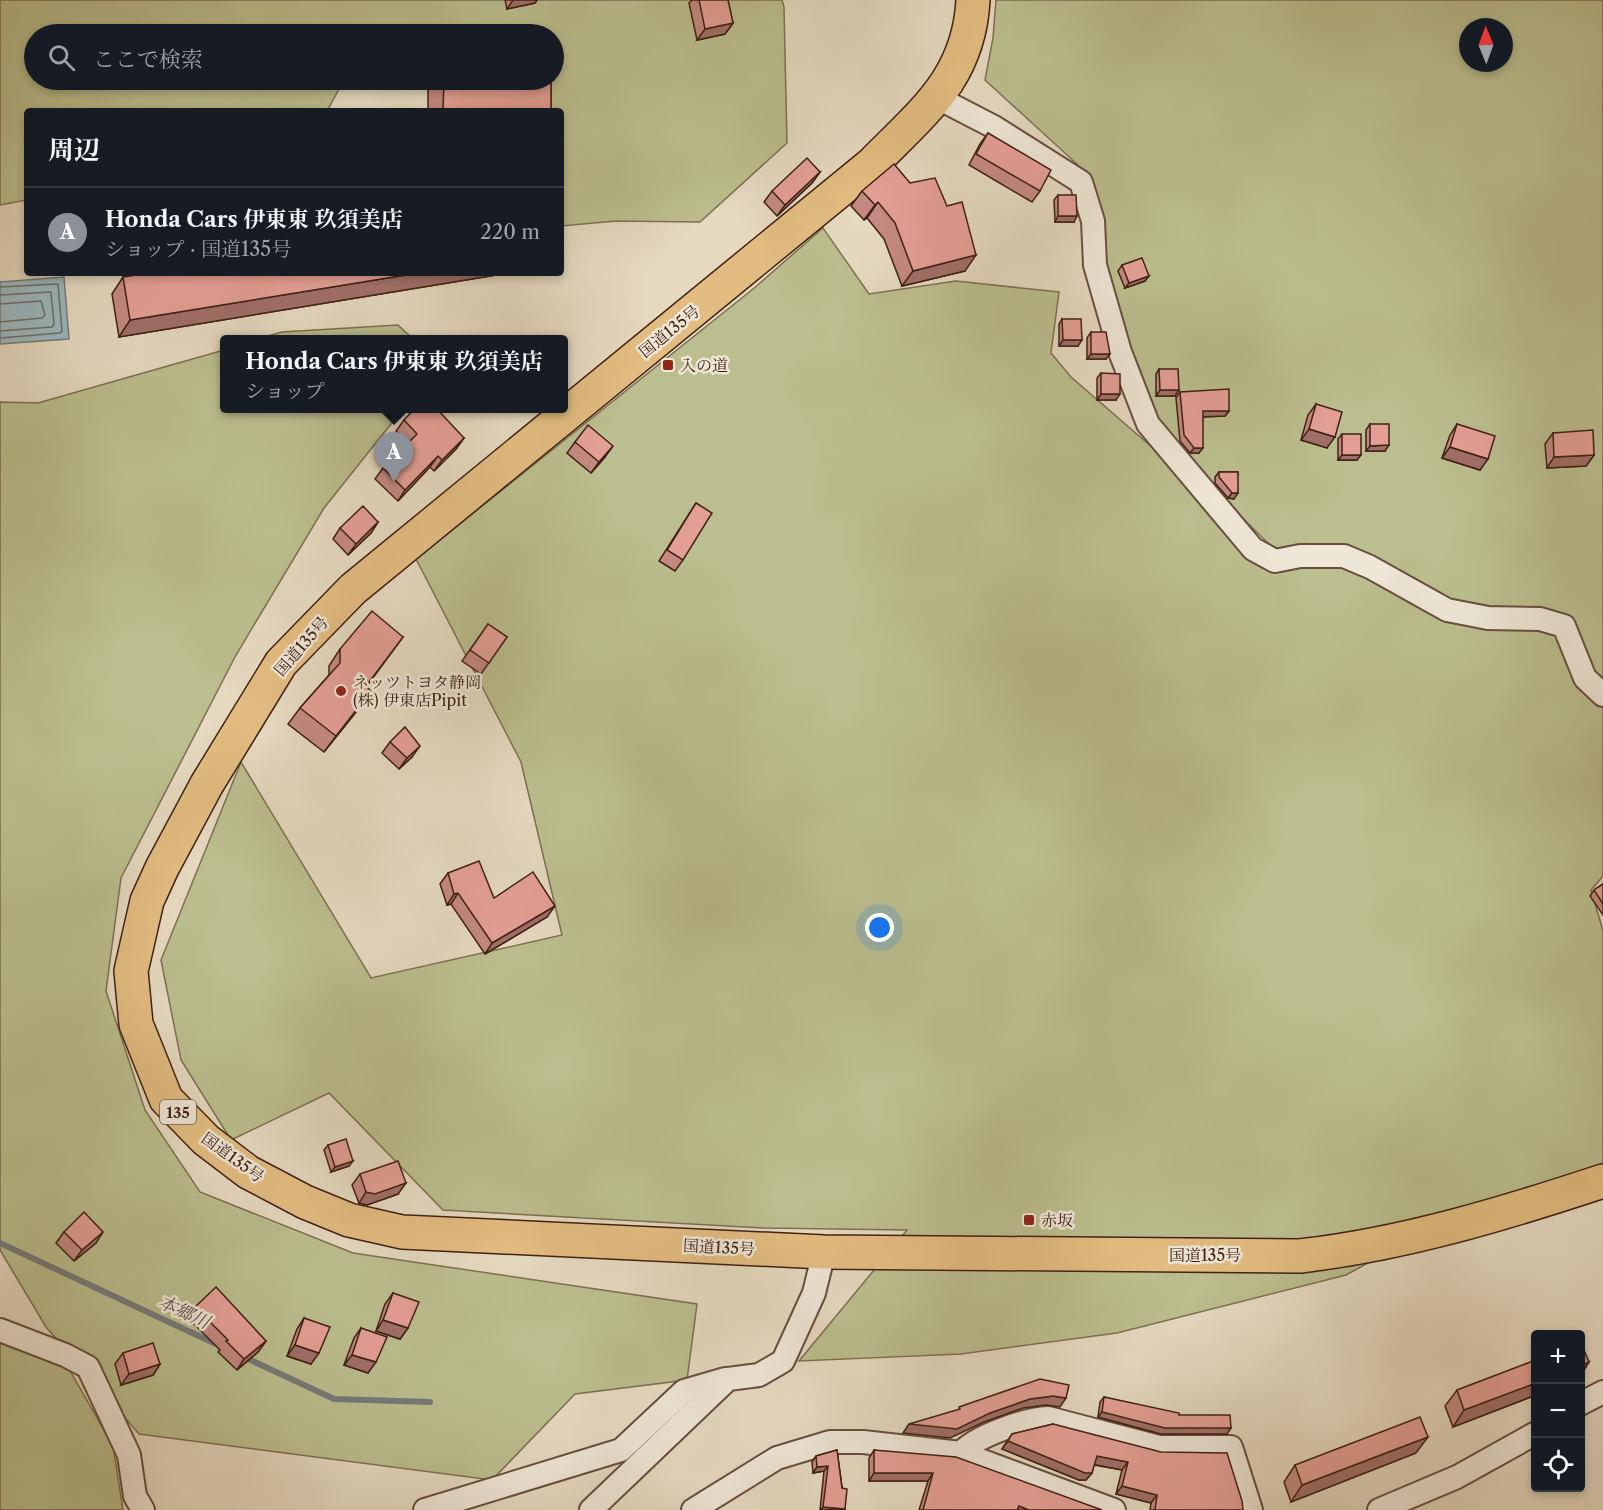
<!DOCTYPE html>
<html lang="ja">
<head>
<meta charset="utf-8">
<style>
	:root { --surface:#171b24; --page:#242831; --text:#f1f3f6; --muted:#9ea1a6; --line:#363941; --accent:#8c9099 }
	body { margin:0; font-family:"Libre Caslon Text","Noto Serif JP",serif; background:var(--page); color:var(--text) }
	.controls { position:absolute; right:18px; bottom:18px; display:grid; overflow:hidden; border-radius:6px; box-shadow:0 3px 9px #0003 }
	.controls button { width:54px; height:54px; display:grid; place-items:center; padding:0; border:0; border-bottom:2px solid var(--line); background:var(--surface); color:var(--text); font:30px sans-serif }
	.compass { position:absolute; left:1459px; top:18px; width:54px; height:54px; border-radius:50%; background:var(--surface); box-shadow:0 3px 9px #0003; rotate:359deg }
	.you { position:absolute; left:880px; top:928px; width:21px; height:21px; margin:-15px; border:4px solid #fff; border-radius:50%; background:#1a73e8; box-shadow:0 0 0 9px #1a73e833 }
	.badge { display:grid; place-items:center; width:39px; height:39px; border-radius:50%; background:var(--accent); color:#fff; font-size:20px; font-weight:700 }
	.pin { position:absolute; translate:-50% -50px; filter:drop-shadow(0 2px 3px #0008) }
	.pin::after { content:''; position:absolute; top:32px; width:21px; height:18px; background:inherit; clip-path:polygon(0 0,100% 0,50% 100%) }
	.popup { position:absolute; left:220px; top:335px; width:348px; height:78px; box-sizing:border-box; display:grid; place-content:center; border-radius:6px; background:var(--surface); filter:drop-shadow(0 2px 4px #0005); font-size:20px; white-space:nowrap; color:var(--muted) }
	.popup b { font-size:22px; color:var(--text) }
	.popup::after { content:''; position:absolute; left:50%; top:100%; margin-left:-12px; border:12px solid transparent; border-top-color:var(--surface) }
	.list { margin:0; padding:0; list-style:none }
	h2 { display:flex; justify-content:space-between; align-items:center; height:78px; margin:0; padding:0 24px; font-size:26px }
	h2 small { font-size:20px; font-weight:400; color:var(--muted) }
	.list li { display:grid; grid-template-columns:39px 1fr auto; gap:18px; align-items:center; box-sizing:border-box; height:90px; padding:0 24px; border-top:2px solid var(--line) }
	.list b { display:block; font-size:22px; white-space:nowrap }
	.list p { margin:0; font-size:20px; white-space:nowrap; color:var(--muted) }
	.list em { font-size:20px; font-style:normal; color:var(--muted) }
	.icon { flex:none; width:33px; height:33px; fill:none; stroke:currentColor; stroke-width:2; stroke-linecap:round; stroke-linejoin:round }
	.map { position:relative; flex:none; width:1603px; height:1510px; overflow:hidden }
	.search { position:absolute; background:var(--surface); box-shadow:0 3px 9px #0003; left:24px; top:24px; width:540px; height:66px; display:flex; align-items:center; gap:15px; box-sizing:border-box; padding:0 21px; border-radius:33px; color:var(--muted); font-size:22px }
	.panel { position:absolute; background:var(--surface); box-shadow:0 3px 9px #0003; left:24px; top:108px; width:540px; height:168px; border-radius:6px }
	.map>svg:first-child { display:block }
	.green { fill:#bbbe8e; stroke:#7d6f51; stroke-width:1.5; fill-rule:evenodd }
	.water { fill:#9bb7be; stroke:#767b7a; stroke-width:1.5 }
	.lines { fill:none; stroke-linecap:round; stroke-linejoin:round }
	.shore { stroke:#6d6c69; stroke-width:1.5 }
	.stream { stroke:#767b7a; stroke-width:6 }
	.minor-casing { stroke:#684e3f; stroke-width:26 }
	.trunk-casing { stroke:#3f2014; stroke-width:36 }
	.minor { stroke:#eee6d6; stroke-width:22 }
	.trunk { stroke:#e2bc80; stroke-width:33 }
	.wall { fill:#c48980; stroke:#3f2014; stroke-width:1.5 }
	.shaded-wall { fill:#a06f68; stroke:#3f2014; stroke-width:1.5 }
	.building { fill:#e49f95; stroke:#3f2014; stroke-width:1.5 }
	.poi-dot { fill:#8f2418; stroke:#eee6d6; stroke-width:2 }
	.labels { text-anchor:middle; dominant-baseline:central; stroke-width:5; stroke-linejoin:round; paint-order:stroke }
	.shield { fill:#eee6d6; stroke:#745b4e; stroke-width:1.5 }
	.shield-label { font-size:15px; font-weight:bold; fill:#3f2014 }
	.street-label { font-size:16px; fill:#3f2014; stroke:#eee6d6 }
	.poi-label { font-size:16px; fill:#3f2014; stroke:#eee6d6; text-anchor:start }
	.water-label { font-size:18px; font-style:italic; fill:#5b4d47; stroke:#eee6d6 }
</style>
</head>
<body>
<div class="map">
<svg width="1603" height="1510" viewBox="0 0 1603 1510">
	<rect width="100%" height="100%" fill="#e5d9c0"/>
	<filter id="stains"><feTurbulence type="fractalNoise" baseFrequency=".00333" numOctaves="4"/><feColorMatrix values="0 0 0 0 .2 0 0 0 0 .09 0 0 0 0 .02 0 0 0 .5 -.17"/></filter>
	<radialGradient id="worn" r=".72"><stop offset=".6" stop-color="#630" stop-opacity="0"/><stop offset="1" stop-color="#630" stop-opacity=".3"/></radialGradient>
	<!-- green -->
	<g class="green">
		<polygon points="0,0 782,0 784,7 787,143 700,222 616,221 561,226 561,111 548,111 548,80 554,80 554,34 34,34 34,80 344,80 327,111 27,111 27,200 0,205"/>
		<path d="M996,0h607v876l-12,14 12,41v235l-129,39 -128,70 -229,58 -156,21 -162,7 108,-131 -144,-2 -320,-18 -114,-117 -98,47 -50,-80 -20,-100 80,-198 130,216 191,-43 -41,-173 -105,-203 337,-270 70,-61 46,66 87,-13 103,11 -8,61 20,24 83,72 99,99 22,2 -53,-52 -60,-70 -51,-106 -23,-80 -10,-77 -93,-85 8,-42zM1468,27h36v36h-36z"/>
		<polygon points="398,325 413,339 258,339 282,332"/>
		<polygon points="224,350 225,408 403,409 324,508 236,655 121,878 106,991 145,1110 200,1192 353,1253 697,1304 687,1380 575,1394 492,1480 139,1434 46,1327 0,1250 0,402 38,403"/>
		<polygon points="0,1343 69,1369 113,1446 123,1510 0,1510"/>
	</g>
	<!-- water -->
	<polygon class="water" points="64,277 69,339 0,344 0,282"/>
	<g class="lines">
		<!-- shore -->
		<g class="shore">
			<polyline points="0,287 58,284 62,331 60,333 0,338"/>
			<polyline points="0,295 51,292 54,324 52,327 0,331"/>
			<polyline points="0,304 41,301 45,315 42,318 0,322"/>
		</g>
		<!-- stream -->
		<g class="stream">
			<polyline points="0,1243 216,1344"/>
			<polyline points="242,1356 334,1399 430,1402"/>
		</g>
		<defs>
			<g id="minor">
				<polyline points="938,98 994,127 1081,182 1093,221 1095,265 1120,352 1148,424 1253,549 1275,561 1300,556 1344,556 1370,567 1447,610 1488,618 1540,619 1564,626 1585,678 1603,695"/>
				<polyline points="0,1330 65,1355 88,1367 129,1455 135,1496 143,1510"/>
				<polyline points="1580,1404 1603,1392"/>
				<path d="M961,1453c15,-17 64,-34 87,-35l111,29h72l20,63"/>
				<polyline points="425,1510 621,1450 684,1391 725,1379"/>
				<polyline points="591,1510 728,1379 759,1375 783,1361 814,1293 824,1252"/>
				<polyline points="693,1510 777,1458 830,1442 863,1442 961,1453 1114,1510"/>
				<polyline points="1379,1510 1457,1477 1536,1433"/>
			</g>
			<path id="trunk" d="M973,0c-4,78 -50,112 -101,164l-519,425 -72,74 -74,121 -45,84 -15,33 -16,70 5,53 30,75 40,41 42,32 57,30 44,18 53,12 422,20 476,4c104,-12 203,-42 303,-75"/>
		</defs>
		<!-- minor casing -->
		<use href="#minor" class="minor-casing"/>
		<!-- trunk casing -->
		<use href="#trunk" class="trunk-casing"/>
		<!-- minor -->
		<use href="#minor" class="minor"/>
		<!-- trunk -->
		<use href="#trunk" class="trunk"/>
	</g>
	<!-- wall -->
	<g class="wall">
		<polygon points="505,0 537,0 535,3 507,9"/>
		<polygon points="692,0 728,0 733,23 725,34 697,40 689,3"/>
		<rect x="428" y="80" width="123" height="31"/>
		<polygon points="988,133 1040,191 1032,202 969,165 980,144"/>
		<polygon points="820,172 812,183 777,216 764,202 772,191"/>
		<polygon points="910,183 947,206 965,271 902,286 884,239 867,218 864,220 851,206 862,191"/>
		<polygon points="1058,195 1074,222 1055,222 1054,200"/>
		<polygon points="1122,265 1145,281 1125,288 1118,271"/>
		<polygon points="149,273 497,273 496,275 119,337 112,294 123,277"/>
		<polygon points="1062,319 1078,346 1059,346 1059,324"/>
		<polygon points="1091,332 1106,359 1087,359 1087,338"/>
		<polygon points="1159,369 1175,396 1156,396 1156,374"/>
		<polygon points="1101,373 1116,400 1097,400 1097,378"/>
		<polygon points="1180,392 1229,411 1225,416 1203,417 1199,453 1190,453 1180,441 1176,398"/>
		<polygon points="1316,404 1327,448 1301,440 1308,415"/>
		<polygon points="404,420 464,438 456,449 434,471 430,467 398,501 375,479 383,468 408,443 396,431"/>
		<polygon points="1370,424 1385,451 1366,451 1366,430"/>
		<polygon points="1457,424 1480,470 1442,458 1450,435"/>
		<polygon points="1553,433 1594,455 1586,466 1547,468 1545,444"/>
		<polygon points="1342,434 1357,460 1338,460 1338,439"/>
		<polygon points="575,442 605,457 591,473 567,453"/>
		<polygon points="1219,472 1238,472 1234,499 1228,498 1215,483 1215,477"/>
		<polygon points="696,503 683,560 675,571 659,561"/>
		<polygon points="378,522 371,533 348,555 333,539 340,528"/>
		<polygon points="488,624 507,637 481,674 462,661"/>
		<polygon points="403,637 367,686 360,707 324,752 288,724 300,708 329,675 329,666 340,649"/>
		<polygon points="390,742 412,757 399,769 382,753"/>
		<polygon points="448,873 494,898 547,917 485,954 451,904 447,905 440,884"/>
		<polygon points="1603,884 1603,915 1590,896 1594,890"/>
		<polygon points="328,1145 349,1166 331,1172 324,1150"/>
		<polygon points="360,1174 398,1194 367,1205 359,1203 352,1185"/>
		<polygon points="64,1232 96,1243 74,1261 56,1243"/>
		<polygon points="393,1293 408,1328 400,1339 376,1331 385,1304"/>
		<polygon points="195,1307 266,1341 258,1352 237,1370 218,1352 220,1350 188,1318"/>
		<polygon points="304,1318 311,1364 287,1356 297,1329"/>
		<polygon points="361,1328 368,1373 344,1365 354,1338"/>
		<polygon points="123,1353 160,1364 153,1375 121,1385 115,1364"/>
		<polygon points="1536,1360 1536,1395 1453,1427 1445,1406 1457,1390"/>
		<polygon points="1104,1397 1179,1415 1227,1434 1161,1434 1098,1417 1100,1402"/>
		<polygon points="1053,1424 1243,1510 1150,1510 1151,1503 1116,1494 1122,1470 1094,1465 1092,1473 1086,1480 1079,1480 1002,1449 1012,1434"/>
		<polygon points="837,1450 845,1509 820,1510 824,1471 813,1473 812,1462 816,1456"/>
		<polygon points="874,1450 1102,1510 919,1510 928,1481 869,1481 869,1458"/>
		<polygon points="1416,1453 1291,1502 1284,1482 1295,1465"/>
	</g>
	<!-- shaded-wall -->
	<g class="shaded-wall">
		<polygon points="513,0 537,0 535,3 507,9"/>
		<polygon points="733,23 725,34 697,40 705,29"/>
		<polygon points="820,172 812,183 777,216 785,205"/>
		<polygon points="878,202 867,218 864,220 875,205"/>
		<polygon points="1058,216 1077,216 1074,222 1055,222"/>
		<polygon points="976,255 965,271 902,286 913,271"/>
		<polygon points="418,273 497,273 496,275 119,337 130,320"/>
		<polygon points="1149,276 1145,281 1125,288 1129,283"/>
		<polygon points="1063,340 1082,340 1078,346 1059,346"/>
		<polygon points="1091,354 1110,354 1106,359 1087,359"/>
		<polygon points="1160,390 1179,390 1175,396 1156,396"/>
		<polygon points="1101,394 1120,394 1116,400 1097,400"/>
		<polygon points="1203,411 1229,411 1225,416 1199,417"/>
		<polygon points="1309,429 1335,437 1327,448 1301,440"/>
		<polygon points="464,438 456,449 434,471 442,460"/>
		<polygon points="1389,445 1385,451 1366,451 1370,446"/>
		<polygon points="613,446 605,457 591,473 599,462"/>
		<polygon points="1450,447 1488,459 1480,470 1442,458"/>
		<polygon points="1194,448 1203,448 1199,453 1190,453"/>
		<polygon points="1342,455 1361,455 1357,460 1338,460"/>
		<polygon points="1594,455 1586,466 1547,468 1554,457"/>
		<polygon points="438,456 430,467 398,501 405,490"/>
		<polygon points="1232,493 1238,493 1234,499 1228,498"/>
		<polygon points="378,522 371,533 348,555 356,544"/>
		<polygon points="371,691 360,707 324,752 336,736"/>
		<polygon points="420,746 412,757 399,769 407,758"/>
		<polygon points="458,893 451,904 447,905 454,894"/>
		<polygon points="555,906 547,917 485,954 492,943"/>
		<polygon points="353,1161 349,1166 331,1172 335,1167"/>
		<polygon points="406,1183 398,1194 367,1205 359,1203 366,1192"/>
		<polygon points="103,1232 96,1243 74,1261 82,1250"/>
		<polygon points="383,1320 408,1328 400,1339 376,1331"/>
		<polygon points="266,1341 258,1352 237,1370 244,1359"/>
		<polygon points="295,1345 319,1353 311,1364 287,1356"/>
		<polygon points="352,1355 376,1362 368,1373 344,1365"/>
		<polygon points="1589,1362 1581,1375 1581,1366"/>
		<polygon points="160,1364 153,1375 121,1385 129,1374"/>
		<polygon points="1536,1383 1536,1395 1453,1427 1464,1410"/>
		<polygon points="1053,1396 1066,1398 1060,1407 1046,1405 1023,1408 984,1422 950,1438 903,1433 909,1424 990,1413 1030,1399"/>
		<polygon points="1102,1412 1231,1428 1227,1434 1161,1434 1098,1417"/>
		<polygon points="1428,1437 1416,1453 1291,1502 1302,1485"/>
		<polygon points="1008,1441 1092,1473 1086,1480 1079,1480 1002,1449"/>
		<polygon points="1097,1456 1128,1462 1122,1470 1091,1464"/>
		<polygon points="828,1466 824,1471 813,1473 817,1467"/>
		<polygon points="874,1473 933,1473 928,1481 869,1481"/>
		<polygon points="1122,1486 1157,1495 1151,1503 1116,1494"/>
		<polygon points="1019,1506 1029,1510 1016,1510"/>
		<polygon points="823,1507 845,1509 821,1510"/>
	</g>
	<!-- building -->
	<g class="building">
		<polygon points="699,0 728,0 733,23 705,29"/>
		<polygon points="444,80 551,80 551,111 443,111"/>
		<polygon points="988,133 1051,170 1040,191 976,154"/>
		<polygon points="807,158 820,172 785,205 772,191"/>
		<polygon points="894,164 910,183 935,178 947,206 962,202 976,255 913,271 895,223 878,202 875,205 862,191"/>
		<polygon points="1058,195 1076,195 1077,216 1058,216"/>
		<polygon points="1142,258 1149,276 1129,283 1122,265"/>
		<polygon points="149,273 418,273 130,320 123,277"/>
		<polygon points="1062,319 1081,319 1082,340 1063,340"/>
		<polygon points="1091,332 1106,332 1110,354 1091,354"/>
		<polygon points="1159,369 1178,369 1179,390 1160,390"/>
		<polygon points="1101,373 1120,374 1120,394 1101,394"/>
		<polygon points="1229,389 1229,411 1203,411 1203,448 1194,448 1184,435 1180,392"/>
		<polygon points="1316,404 1342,412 1335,437 1309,429"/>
		<polygon points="415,408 436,408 464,438 442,460 438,456 405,490 383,468 417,434 404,420"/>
		<polygon points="1370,424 1389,424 1389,445 1370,446"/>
		<polygon points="1457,424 1495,436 1488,459 1450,447"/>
		<polygon points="588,425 613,446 599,462 575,442"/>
		<polygon points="1593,430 1594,455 1554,457 1553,433"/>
		<rect x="1342" y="434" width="19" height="21"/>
		<polygon points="1219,472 1238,472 1238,493 1232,493 1219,477"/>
		<polygon points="696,503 712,513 683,560 667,550"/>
		<polygon points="363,506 378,522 356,544 340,528"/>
		<polygon points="372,611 403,637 366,686 371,691 336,736 300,708 340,663 340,649"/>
		<polygon points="488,624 507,637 489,663 470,650"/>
		<polygon points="405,727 420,746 407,758 390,742"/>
		<polygon points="479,861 494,898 533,872 555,906 492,943 458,893 454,894 448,873"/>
		<polygon points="1603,884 1603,904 1594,890"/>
		<polygon points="346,1139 353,1161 335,1167 328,1145"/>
		<polygon points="398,1161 406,1183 375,1194 366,1192 360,1174"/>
		<polygon points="84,1212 103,1232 82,1250 64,1232"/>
		<polygon points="216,1287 266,1341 244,1359 226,1341 228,1340 195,1307"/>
		<polygon points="393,1293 419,1302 408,1328 383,1320"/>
		<polygon points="304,1318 330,1327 319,1353 295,1345"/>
		<polygon points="361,1328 387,1337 376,1362 352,1355"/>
		<polygon points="153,1343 160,1364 129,1374 123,1353"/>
		<polygon points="1581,1343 1589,1362 1581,1366"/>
		<polygon points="1536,1360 1536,1383 1464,1410 1457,1390"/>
		<polygon points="1040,1379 1069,1385 1066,1398 1053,1396 1030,1399 990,1413 957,1429 909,1424 960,1409 959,1407"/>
		<polygon points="1104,1397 1179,1413 1179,1415 1230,1415 1231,1428 1165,1428 1102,1412"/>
		<polygon points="1420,1417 1428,1437 1302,1485 1295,1465"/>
		<polygon points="1053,1424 1161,1452 1227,1453 1242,1501 1243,1510 1155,1510 1157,1495 1122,1486 1128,1462 1097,1456 1092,1473 1085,1473 1008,1441 1012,1434"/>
		<polygon points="837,1450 842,1488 847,1489 845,1509 823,1507 828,1466 817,1467 816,1456"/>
		<polygon points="874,1450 956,1457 1102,1510 1029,1510 1019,1506 1017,1510 923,1510 933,1473 874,1473"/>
	</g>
	<!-- markers -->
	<g class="poi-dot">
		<rect x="662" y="359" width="12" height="12" rx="3"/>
		<circle cx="341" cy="691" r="6"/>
		<rect x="1023" y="1214" width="12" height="12" rx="3"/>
	</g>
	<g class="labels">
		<!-- shield labels -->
		<rect class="shield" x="160" y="1100" width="36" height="24" rx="4.5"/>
		<g class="shield-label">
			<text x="178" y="1112">135</text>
		</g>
		<!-- street labels -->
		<g class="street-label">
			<text transform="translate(669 331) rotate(-39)">国道135号</text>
			<text transform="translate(301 646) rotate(-49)">国道135号</text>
			<text transform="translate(233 1157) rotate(36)">国道135号</text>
			<text transform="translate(719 1247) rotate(3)">国道135号</text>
			<text x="1205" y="1255">国道135号</text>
		</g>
		<!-- poi labels -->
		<g class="poi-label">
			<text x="680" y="365">入の道</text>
			<text x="353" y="682">ネッツトヨタ静岡<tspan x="353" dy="18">(株) 伊東店Pipit</tspan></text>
			<text x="1041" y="1220">赤坂</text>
		</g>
		<!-- water labels -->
		<g class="water-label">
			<text transform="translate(184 1312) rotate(25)">本郷川</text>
		</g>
	</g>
	<rect width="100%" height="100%" filter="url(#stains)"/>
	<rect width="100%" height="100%" fill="url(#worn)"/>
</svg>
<div class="controls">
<button>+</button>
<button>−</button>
<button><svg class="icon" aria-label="locate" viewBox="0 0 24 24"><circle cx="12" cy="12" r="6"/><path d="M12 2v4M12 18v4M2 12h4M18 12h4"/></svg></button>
</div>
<svg class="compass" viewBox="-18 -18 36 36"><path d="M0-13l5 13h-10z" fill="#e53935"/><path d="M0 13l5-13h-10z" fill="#9ea1a6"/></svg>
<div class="you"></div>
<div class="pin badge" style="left:394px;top:482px">A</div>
<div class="popup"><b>Honda Cars 伊東東 玖須美店</b>ショップ</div>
<div class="search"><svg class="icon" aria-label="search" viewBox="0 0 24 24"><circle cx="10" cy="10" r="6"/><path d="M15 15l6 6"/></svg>ここで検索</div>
<section class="panel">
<h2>周辺<small></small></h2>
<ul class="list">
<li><span class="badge">A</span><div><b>Honda Cars 伊東東 玖須美店</b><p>ショップ · 国道135号</p></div><em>220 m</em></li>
</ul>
</section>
</div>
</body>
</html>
